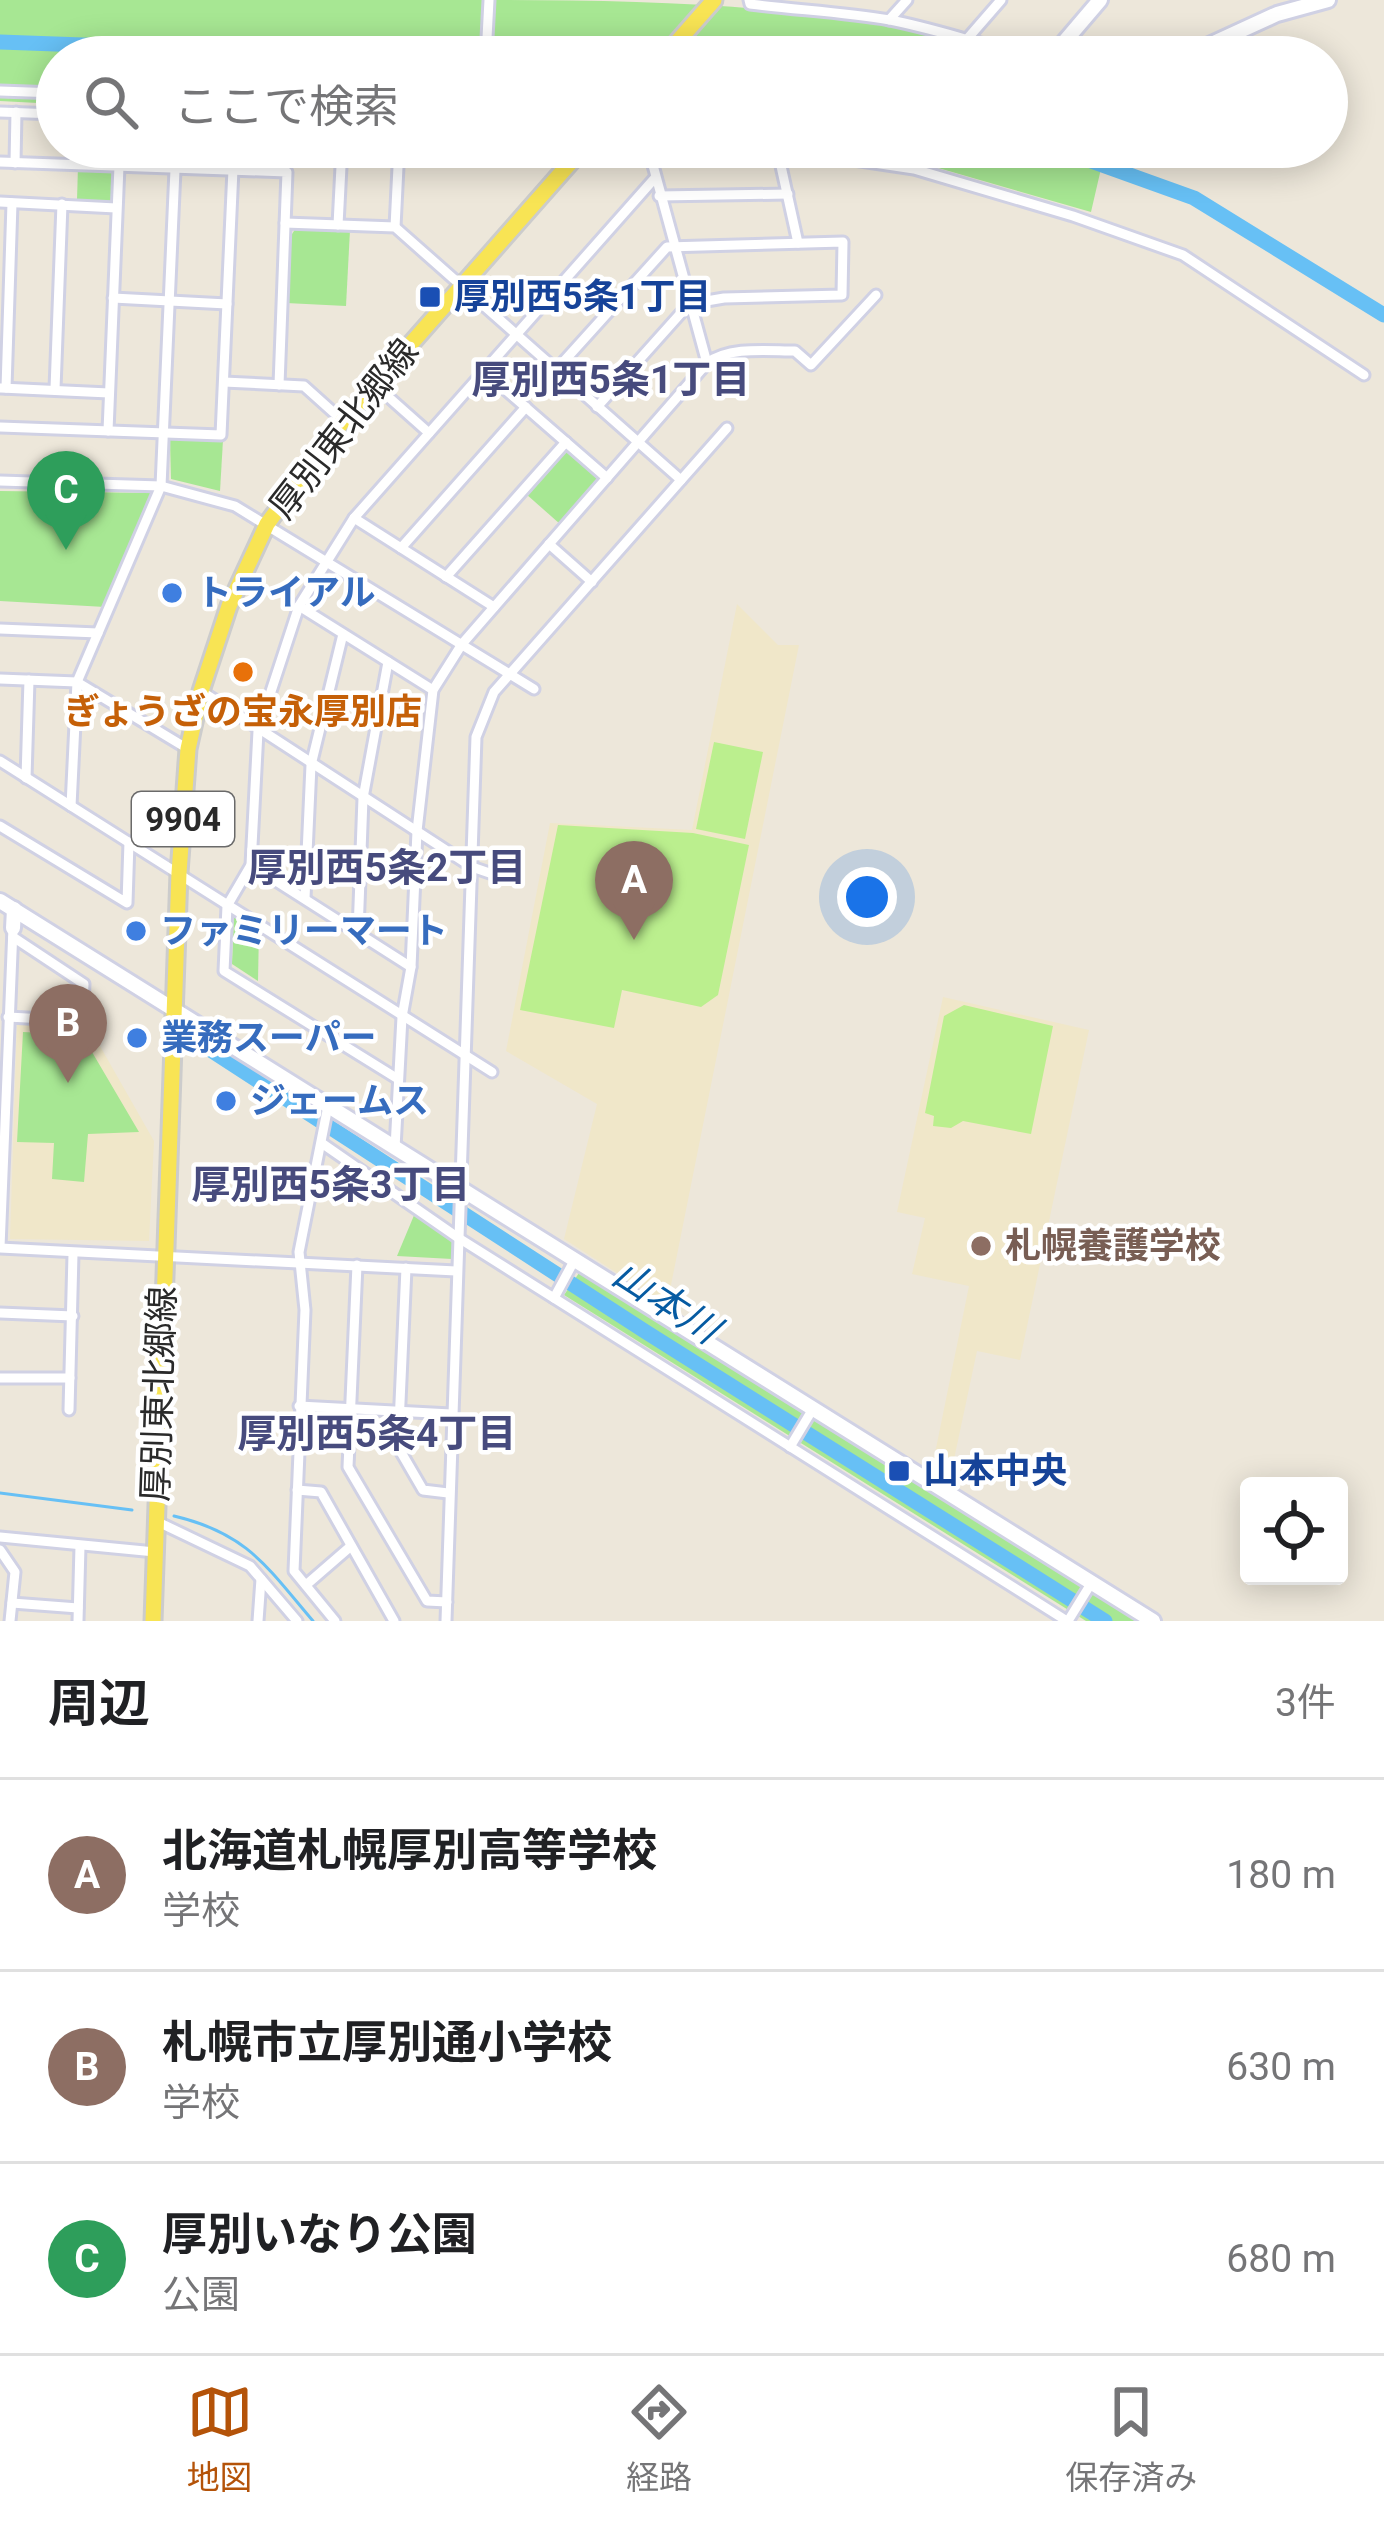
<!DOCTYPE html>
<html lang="ja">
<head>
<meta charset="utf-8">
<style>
	:root { --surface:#fff; --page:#f6f6f6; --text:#202124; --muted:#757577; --line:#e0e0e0; --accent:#b45309 }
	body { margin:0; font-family:Roboto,"Noto Sans JP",sans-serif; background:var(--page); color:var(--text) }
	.controls { position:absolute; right:36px; bottom:36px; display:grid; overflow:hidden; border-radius:12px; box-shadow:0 6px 30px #0003 }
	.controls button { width:108px; height:108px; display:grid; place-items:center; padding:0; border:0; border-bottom:3px solid var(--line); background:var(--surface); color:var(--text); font:60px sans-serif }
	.you { position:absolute; left:867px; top:897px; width:42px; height:42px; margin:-30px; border:9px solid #fff; border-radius:50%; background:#1a73e8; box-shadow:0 0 0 18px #1a73e833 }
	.badge { display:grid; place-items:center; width:78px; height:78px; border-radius:50%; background:var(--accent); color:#fff; font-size:39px; font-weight:700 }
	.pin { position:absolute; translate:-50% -99px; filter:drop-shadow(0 3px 6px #0008) }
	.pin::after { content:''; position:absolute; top:63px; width:42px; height:36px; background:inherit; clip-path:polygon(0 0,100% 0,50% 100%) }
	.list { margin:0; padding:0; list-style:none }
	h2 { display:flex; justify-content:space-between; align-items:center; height:156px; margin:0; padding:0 48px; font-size:51px }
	h2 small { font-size:39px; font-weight:400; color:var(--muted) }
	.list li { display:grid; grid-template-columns:78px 1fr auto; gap:36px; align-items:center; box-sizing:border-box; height:192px; padding:0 48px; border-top:3px solid var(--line) }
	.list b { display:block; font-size:45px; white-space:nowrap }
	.list p { margin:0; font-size:39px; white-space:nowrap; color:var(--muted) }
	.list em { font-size:39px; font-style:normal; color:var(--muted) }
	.icon { flex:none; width:66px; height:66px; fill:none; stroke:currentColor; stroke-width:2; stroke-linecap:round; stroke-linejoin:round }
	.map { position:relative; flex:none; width:1384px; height:1621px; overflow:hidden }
	.search { position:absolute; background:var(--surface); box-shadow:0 6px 30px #0003; left:36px; right:36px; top:36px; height:132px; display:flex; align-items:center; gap:30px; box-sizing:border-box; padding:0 42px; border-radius:66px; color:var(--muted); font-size:45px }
	.sheet { height:732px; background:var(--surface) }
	nav { display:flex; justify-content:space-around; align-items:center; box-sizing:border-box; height:168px; border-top:3px solid var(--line); background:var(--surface); font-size:33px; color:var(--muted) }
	nav a { display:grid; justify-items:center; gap:6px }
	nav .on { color:var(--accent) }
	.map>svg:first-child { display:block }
	.education { fill:#f0e7c9 }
	.green { fill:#a7e793 }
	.pitch { fill:#bbef8e }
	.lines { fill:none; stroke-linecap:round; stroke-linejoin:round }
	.stream { stroke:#67c0f5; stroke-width:3 }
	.river { stroke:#67c0f5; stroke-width:15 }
	.street-casing { stroke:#d0d1e4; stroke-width:15 }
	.secondary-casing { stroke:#d0d1e4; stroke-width:20 }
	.primary-casing { stroke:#ccc; stroke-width:21 }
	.street { stroke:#fff; stroke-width:9 }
	.secondary { stroke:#fff; stroke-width:14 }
	.primary { stroke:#f8e454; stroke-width:15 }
	.transit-dot { fill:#1a4fb4; stroke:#fff; stroke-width:4.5 }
	.shop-dot { fill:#3f7fe0; stroke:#fff; stroke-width:4.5 }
	.food-dot { fill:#e8710a; stroke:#fff; stroke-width:4.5 }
	.education-dot { fill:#8d6e63; stroke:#fff; stroke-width:4.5 }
	.labels { text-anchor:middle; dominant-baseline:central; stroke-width:9; stroke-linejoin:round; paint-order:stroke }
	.shield { fill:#fff; stroke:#6a6a6a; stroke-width:3 }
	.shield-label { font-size:33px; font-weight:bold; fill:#2a2a2a }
	.transit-label { font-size:36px; font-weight:bold; fill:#164399; stroke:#fff; text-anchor:start }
	.street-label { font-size:36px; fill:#2a2a2a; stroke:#fff }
	.shop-label { font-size:36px; font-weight:bold; fill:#366cbe; stroke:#fff; text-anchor:start }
	.food-label { font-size:36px; font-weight:bold; fill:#c56008; stroke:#fff }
	.education-label { font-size:36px; font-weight:bold; fill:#785e54; stroke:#fff; text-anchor:start }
	.neighbourhood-label { font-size:39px; font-weight:bold; fill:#474b7d; stroke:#fff }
	.water-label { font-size:39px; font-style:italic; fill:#065ba2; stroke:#fff }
</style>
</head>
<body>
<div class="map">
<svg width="1384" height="1621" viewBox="0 0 1384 1621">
	<rect width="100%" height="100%" fill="#ede7da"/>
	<!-- education -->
	<g class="education">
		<polygon points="737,604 778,645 799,645 668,1300 664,1303 564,1239 597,1104 506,1051 550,823 692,830"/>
		<polygon points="943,997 1089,1030 1020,1360 977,1351 950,1478 932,1468 969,1286 912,1274 925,1218 897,1212"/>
		<polygon points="17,1023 88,1025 154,1141 149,1241 10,1239"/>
	</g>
	<!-- green -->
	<g class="green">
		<path d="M0,0c149,0 298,0 447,0 191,0 388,0 570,57h-960v47l-57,-3z"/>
		<polygon points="828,147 1106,147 1091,212 921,163"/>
		<polygon points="78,166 112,168 114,199 110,202 77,200"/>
		<polygon points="296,228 350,230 346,306 286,303 290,237"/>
		<polygon points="170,439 223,440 220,491 171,479"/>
		<polygon points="568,448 601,478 560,524 526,494"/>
		<polygon points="0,491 152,493 154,498 105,607 0,601"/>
		<polygon points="234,914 259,929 258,981 232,964"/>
		<polygon points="23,1032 82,1035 139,1132 88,1134 84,1182 52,1179 54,1143 17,1142"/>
		<polygon points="415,1213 452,1236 452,1259 397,1256"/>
		<polygon points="579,1273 1138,1621 1086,1621 564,1295"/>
	</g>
	<!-- pitch -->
	<g class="pitch">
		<polygon points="714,742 763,752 745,839 696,829"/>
		<polygon points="558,825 693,833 749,845 718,995 701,1007 622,990 614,1028 520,1010"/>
		<polygon points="964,1005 1053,1026 1031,1134 963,1121 951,1128 933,1126 934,1116 925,1113 944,1016"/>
	</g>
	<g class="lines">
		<!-- stream -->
		<g class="stream">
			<polyline points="0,1493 132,1510"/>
			<path d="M174,1516c73,17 93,51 139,105"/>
		</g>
		<!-- river -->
		<g class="river">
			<polyline points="0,42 410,57"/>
			<polyline points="1052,147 1194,198 1384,315"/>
			<polyline points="192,1038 646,1332 1105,1621"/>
		</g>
		<defs>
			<g id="street">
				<path d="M749,0l1,4c47,6 94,8 140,16 53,10 102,30 155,37"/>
				<polyline points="889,20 907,0"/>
				<polyline points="968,38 1001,0"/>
				<polyline points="486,57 489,0"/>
				<polyline points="0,91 57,93"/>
				<polyline points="0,112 57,114"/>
				<polyline points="648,147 707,363"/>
				<polyline points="767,147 914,169 1073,216 1183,255 1364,375"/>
				<polyline points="777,148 798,243"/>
				<polyline points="0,162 287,172 279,385"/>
				<polyline points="15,163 16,112"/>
				<polyline points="659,196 788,194"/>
				<polyline points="0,202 116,208"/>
				<polyline points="285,223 395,227 681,480"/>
				<polyline points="338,225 342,147"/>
				<polyline points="395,227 399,147"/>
				<polyline points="113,298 227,304"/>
				<polyline points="556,370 667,247 843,242 842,295 724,298 689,304 597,407"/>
				<polyline points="484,371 607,478"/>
				<polyline points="224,382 304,386 343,421"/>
				<polyline points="375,385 429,433"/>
				<polyline points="1,388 109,393"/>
				<polyline points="6,388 12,203"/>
				<polyline points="55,389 62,204"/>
				<polyline points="0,427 221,435 233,169"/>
				<polyline points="108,431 119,166"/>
				<polyline points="0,481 161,486 235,506 534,689"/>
				<polyline points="354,518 494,607"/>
				<polyline points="549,544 592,582"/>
				<polyline points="401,548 526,407"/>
				<polyline points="446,577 566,442"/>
				<polyline points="299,606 433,690"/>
				<polyline points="0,629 98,633"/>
				<polyline points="0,679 77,682 188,749"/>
				<polyline points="201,691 472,867 504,878"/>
				<polyline points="0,761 492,1072"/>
				<polyline points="26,778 29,680"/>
				<polyline points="71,806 77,682 161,486 176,147"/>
				<polyline points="0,826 127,903 129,842"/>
				<polyline points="251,865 411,967"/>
				<polyline points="305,898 311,765 343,634"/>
				<polyline points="358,932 363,798 388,662"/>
				<polyline points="8,1017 82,1021 84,984 13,937"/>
				<polyline points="398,1079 224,971 227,906 251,865 258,731 299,606 354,518 654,179"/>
				<polyline points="328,1106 299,1252 305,1310 294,1571 335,1621"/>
				<polyline points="323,1144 457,1237 1067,1621"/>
				<path d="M395,1148l7,-131 9,-50 6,-136 16,-141 29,-46 245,-281c23,-17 61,-12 88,-12l16,14 65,-70"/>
				<polyline points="0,1247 13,928"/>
				<polyline points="0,1248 456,1271"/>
				<polyline points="357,1265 348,1467 427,1601 447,1602"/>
				<polyline points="406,1268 398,1447 423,1490 448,1493"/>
				<polyline points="554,1298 574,1261"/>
				<polyline points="0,1313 73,1316"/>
				<polyline points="0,1378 70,1378"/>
				<polyline points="299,1406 451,1414"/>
				<polyline points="69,1410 73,1254"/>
				<polyline points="790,1447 814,1407"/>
				<polyline points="297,1490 321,1492 394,1621"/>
				<polyline points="158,1522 250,1566 297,1621"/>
				<polyline points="0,1537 155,1552"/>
				<polyline points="0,1550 15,1572 10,1621"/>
				<polyline points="306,1585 351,1546"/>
				<polyline points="12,1603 78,1608"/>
				<polyline points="78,1621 80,1546"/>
				<polyline points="258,1621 261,1579"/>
				<polyline points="446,1621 476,737 494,692 727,428"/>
				<polyline points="1068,1621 1092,1582"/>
			</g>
			<g id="secondary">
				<polyline points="1054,54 1100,0"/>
				<polyline points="1054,54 1087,57"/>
				<polyline points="1183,57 1277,14 1328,0"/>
				<polyline points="0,901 1153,1621"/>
				<polyline points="13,928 14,909"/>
			</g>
			<g id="primary">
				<polyline points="664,57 714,0"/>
				<polyline points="153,1621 179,873 188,749 201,691 229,606 267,524 343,421 584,147"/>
			</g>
		</defs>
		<!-- street casing -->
		<use href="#street" class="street-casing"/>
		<!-- secondary casing -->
		<use href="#secondary" class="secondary-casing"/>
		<!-- primary casing -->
		<use href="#primary" class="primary-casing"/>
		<!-- street -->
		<use href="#street" class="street"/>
		<!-- secondary -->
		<use href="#secondary" class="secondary"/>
		<!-- primary -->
		<use href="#primary" class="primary"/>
	</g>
	<!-- markers -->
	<g class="transit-dot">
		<rect x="418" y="285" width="24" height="24" rx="6"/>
		<rect x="887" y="1459" width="24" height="24" rx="6"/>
	</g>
	<g class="shop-dot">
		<circle cx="172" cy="593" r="12"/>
		<circle cx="136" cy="931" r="12"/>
		<circle cx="137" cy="1038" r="12"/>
		<circle cx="226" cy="1101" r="12"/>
	</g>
	<circle class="food-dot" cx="243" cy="672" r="12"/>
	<circle class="education-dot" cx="981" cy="1246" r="12"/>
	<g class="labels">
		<!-- shield labels -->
		<rect class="shield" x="132" y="792" width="102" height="54" rx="9"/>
		<g class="shield-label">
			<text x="183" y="819">9904</text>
		</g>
		<!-- transit labels -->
		<g class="transit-label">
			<text x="454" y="297">厚別西5条1丁目</text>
			<text x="923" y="1471">山本中央</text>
		</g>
		<!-- street labels -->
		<g class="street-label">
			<text transform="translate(344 429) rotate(-52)">厚別東北郷線</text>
			<text transform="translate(159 1394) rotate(-88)">厚別東北郷線</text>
		</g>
		<!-- shop labels -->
		<g class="shop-label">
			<text x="196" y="593">トライアル</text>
			<text x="160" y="931">ファミリーマート</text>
			<text x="161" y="1038">業務スーパー</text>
			<text x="250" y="1101">ジェームス</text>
		</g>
		<!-- food labels -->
		<g class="food-label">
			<text x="243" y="712">ぎょうざの宝永厚別店</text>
		</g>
		<!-- education labels -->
		<g class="education-label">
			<text x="1005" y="1246">札幌養護学校</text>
		</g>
		<!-- neighbourhood labels -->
		<g class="neighbourhood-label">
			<text x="611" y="380">厚別西5条1丁目</text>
			<text x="387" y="868">厚別西5条2丁目</text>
			<text x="331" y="1185">厚別西5条3丁目</text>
			<text x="377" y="1434">厚別西5条4丁目</text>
		</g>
		<!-- water labels -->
		<g class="water-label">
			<text transform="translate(666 1302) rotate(33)">山本川</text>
		</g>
	</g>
</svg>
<div class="controls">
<button><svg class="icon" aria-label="locate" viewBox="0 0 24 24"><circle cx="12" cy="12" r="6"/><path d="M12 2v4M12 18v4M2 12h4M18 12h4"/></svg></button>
</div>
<div class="you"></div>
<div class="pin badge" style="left:634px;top:940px;background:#8d6e63">A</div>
<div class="pin badge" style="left:68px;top:1083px;background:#8d6e63">B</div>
<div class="pin badge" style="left:66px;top:550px;background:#2e9e5b">C</div>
<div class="search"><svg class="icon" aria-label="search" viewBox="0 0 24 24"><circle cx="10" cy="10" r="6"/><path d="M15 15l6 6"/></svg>ここで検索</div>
</div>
<section class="sheet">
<h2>周辺<small>3件</small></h2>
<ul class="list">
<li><span class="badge" style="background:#8d6e63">A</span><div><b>北海道札幌厚別高等学校</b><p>学校</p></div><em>180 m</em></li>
<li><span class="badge" style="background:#8d6e63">B</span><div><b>札幌市立厚別通小学校</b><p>学校</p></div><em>630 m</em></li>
<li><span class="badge" style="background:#2e9e5b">C</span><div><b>厚別いなり公園</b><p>公園</p></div><em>680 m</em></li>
</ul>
</section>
<nav>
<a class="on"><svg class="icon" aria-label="map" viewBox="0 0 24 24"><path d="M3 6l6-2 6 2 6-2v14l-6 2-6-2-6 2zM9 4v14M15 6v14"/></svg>地図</a>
<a><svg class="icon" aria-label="directions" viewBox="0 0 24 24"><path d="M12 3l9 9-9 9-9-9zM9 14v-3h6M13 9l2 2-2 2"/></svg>経路</a>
<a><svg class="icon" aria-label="saved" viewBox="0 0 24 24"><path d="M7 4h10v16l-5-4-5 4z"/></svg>保存済み</a>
</nav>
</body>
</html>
